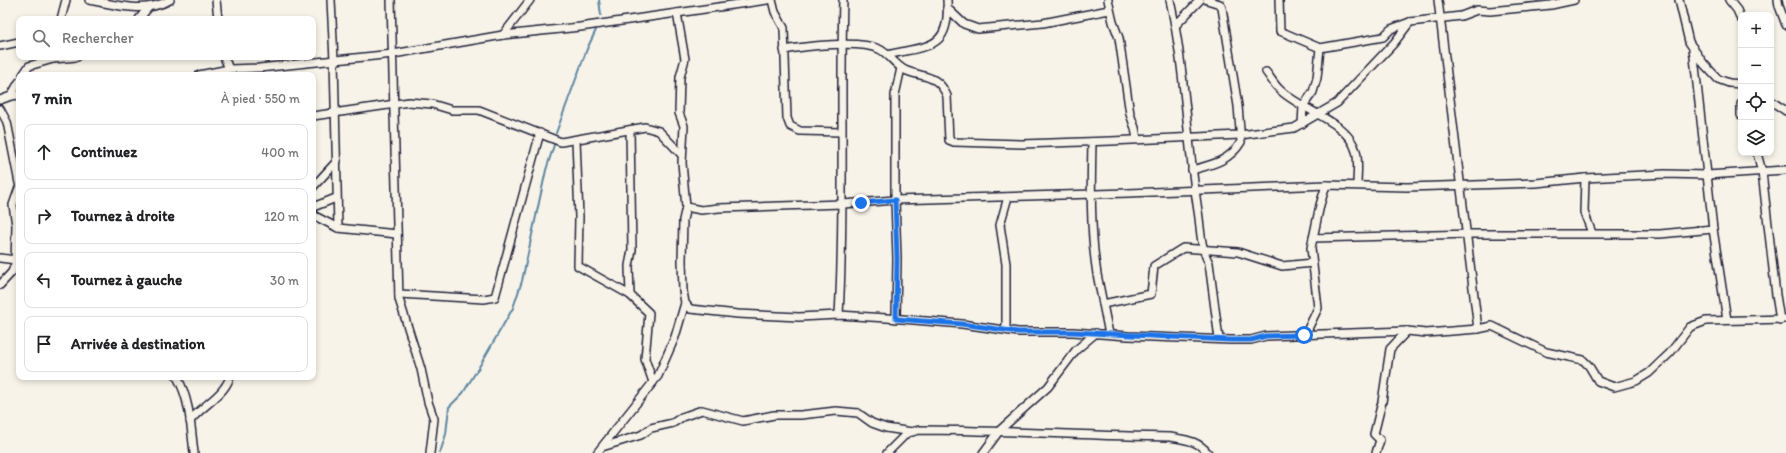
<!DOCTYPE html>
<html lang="fr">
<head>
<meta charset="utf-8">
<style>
	:root { --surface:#fff; --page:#f6f6f6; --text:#202124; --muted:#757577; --line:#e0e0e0 }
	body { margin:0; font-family:Itim,sans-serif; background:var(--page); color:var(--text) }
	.controls { position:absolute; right:12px; top:12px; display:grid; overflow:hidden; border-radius:8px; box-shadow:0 2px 6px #0003 }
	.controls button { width:36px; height:36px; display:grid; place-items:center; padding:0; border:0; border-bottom:1px solid var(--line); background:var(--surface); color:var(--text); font:20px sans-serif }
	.stop { position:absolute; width:12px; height:12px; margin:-9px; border:3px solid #1a73e8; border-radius:50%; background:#fff }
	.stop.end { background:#1a73e8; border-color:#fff; box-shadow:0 1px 4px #0008 }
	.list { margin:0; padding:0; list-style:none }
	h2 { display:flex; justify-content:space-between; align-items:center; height:52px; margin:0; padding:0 16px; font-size:17px }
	h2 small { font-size:13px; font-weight:400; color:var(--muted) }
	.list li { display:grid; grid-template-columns:26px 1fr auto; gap:12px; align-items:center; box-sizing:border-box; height:56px; margin:0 8px 8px; padding:0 8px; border:1px solid var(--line); border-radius:8px }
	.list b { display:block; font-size:15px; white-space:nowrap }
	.list em { font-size:13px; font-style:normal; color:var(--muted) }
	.icon { flex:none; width:22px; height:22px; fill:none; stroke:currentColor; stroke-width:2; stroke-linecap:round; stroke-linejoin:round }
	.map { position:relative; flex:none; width:1786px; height:453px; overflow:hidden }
	.search { position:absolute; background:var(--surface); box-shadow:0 2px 6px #0003; left:16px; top:16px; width:300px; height:44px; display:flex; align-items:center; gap:10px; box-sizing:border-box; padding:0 14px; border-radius:8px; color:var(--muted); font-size:15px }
	.panel { position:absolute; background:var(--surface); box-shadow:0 2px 6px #0003; left:16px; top:72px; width:300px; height:308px; border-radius:8px }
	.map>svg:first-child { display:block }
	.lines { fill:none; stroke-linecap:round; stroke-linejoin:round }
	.stream { stroke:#5d86a2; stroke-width:2 }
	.street-casing { stroke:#22223b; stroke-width:10 }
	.street { stroke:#f7f3e8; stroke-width:7 }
	.route { stroke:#1a73e8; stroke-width:5 }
</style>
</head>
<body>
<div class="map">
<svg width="1786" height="453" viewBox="0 0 1786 453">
	<rect width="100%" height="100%" fill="#f7f3e8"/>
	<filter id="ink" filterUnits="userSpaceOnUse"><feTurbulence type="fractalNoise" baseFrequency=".025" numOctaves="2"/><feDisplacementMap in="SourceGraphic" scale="8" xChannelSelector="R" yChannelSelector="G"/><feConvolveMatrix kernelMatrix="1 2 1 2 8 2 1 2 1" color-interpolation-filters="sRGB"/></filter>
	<g filter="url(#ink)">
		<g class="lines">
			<!-- stream -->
			<g class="stream">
				<polyline points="599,0 601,15"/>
				<polyline points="556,133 587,49 596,30"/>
				<polyline points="440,453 446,434 449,407 463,393 479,367 513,308 522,281 546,170 554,145"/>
			</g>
			<defs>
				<g id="street">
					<path d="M89,0c28,5 55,14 81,0"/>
					<polyline points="216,0 218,19"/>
					<polyline points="331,0 334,60 338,228"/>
					<polyline points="391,0 399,299 421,369 428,402 434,419 430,453"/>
					<polyline points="772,0 775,12 784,28 787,118 790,126 800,131 841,132"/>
					<polyline points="1108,0 1113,22 1119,38 1130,114 1135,128 1137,139"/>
					<path d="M1170,0c15,69 17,141 28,211 3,18 2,36 11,52l10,76"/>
					<polyline points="1279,0 1280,31 1320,48"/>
					<polyline points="1438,0 1478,329"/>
					<polyline points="1679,0 1689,42 1704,64 1718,79 1729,83 1741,84"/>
					<polyline points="1729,0 1737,10 1741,19"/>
					<polyline points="1778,0 1779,6 1786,25"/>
					<polyline points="947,8 964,24 978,29 1043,23 1109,10"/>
					<polyline points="677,13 685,59 680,77 679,113 684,126 682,163 686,207 683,220 682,260 683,291 685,303 690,309 738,314 799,317 839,315 902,319 962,324 1018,332 1073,332 1128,336 1230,340 1251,340 1266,336 1407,331 1426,333 1478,329 1492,326 1546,352 1583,360 1589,366 1598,381 1614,387 1636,381 1649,373 1670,353 1690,327 1706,321 1786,319"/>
					<polyline points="61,19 66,0"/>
					<polyline points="139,19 148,8"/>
					<polyline points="1176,25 1200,0"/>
					<polyline points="503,35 530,0"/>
					<polyline points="0,46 19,42"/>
					<polyline points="1693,48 1713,229 1727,320"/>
					<path d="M784,50c22,-4 75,-10 95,-1 11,5 17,18 28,22 19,7 31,4 40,25l2,44 5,2 68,2 89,-3 129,-6 54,-7 43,-25 57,-60 16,-21"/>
					<path d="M887,55c40,-10 64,-4 60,-55"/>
					<polyline points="50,57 53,59 77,57"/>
					<polyline points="224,57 229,69"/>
					<path d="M1266,72c4,5 8,12 13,17 22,22 68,31 77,62 3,10 1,23 1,34"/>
					<polyline points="23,75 29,66 53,59"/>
					<polyline points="199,75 229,69 259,68 393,54 503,35 580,27 767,0"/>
					<polyline points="11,96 19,82"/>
					<polyline points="0,100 11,96 19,95"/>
					<polyline points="1771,101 1786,111"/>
					<polyline points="1741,104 1741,115"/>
					<polyline points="0,109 7,122 19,183"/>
					<polyline points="313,116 409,102 432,104 452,110 479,110 561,142 645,127 659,131 682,155"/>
					<polyline points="1302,124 1303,106 1313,92 1317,78 1320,48 1383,37 1391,29 1410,22 1461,16 1477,10 1490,11 1551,5 1574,0"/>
					<polyline points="630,130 632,250 629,266 630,295 649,313 645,359 653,382"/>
					<polyline points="576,140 579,217 578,266 630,295"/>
					<path d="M1092,142c-1,44 -2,88 5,132 4,20 8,40 12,60"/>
					<polyline points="1757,153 1762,172 1776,295 1780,320"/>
					<path d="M1192,170c19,-5 38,-9 49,-28l-3,-36 -16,-98 -2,-4 -13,-4"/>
					<polyline points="1585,178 1584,212 1592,233"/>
					<polyline points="313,187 337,161"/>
					<polyline points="313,207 336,198"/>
					<polyline points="686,207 701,210 719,208 843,204 895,200 895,95 901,68"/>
					<polyline points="313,215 338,228 397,234"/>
					<polyline points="1313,238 1473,234 1660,234 1713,229"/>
					<polyline points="0,258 16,260"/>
					<polyline points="0,285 12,272 15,264 16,225 13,205 19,188"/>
					<polyline points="399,294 484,299 495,297 540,133"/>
					<polyline points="1103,304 1151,294 1154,266 1183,248 1238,252 1282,266 1313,263"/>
					<path d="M839,315c6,-105 1,-210 4,-315"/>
					<polyline points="896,319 897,258 895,200 1128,193 1326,185 1407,187 1536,183 1585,178 1665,174 1707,175 1786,170"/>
					<polyline points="1006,330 1006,264 1000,225 1008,197"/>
					<polyline points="1305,335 1318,308 1311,248 1320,205 1326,185"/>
					<path d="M177,377c13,22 14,51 17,76"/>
					<path d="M190,421c12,-16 33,-24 40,-44"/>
					<polyline points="602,447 641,435 651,428 673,423 682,417 702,410 743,421 774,415 801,415 836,411 858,413 872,423 886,428 912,432"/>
					<polyline points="597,453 658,376 675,337 685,303"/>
					<path d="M887,453l20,-20 12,-3c84,0 167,6 251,7 16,3 27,3 38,16"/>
					<polyline points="983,453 1000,430 1048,387 1076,350 1096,333"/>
					<polyline points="1376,453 1380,440 1374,434 1382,402 1390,349 1407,331"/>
				</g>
			</defs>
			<!-- street casing -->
			<use href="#street" class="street-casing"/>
			<!-- street -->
			<use href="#street" class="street"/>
		</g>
	</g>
	<g class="lines" filter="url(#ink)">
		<!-- route -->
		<polyline class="route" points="861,203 895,200 897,258 896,319 962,324 1018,332 1073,332 1230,340 1251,340 1266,336 1304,335"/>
	</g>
</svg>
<div class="controls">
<button>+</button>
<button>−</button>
<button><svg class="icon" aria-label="locate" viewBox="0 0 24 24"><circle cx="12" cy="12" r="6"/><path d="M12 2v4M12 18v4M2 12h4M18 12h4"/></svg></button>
<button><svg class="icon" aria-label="layers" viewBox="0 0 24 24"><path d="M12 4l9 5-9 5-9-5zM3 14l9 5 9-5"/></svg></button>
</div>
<div class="stop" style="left:1304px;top:335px"></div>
<div class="stop end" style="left:861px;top:203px"></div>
<div class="search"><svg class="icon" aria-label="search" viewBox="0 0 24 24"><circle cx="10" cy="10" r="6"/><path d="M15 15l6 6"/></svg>Rechercher</div>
<section class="panel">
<h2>7 min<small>À pied · 550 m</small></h2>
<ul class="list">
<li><svg class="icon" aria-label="ahead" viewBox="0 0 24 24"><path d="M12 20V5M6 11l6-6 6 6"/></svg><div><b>Continuez</b></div><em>400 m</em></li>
<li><svg class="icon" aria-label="right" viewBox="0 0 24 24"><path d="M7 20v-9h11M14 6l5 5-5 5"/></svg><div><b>Tournez à droite</b></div><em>120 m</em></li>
<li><svg class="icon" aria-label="left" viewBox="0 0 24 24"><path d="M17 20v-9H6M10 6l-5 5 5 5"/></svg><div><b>Tournez à gauche</b></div><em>30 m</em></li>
<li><svg class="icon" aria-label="arrive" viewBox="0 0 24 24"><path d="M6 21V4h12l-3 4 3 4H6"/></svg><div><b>Arrivée à destination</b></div></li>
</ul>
</section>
</div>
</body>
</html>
